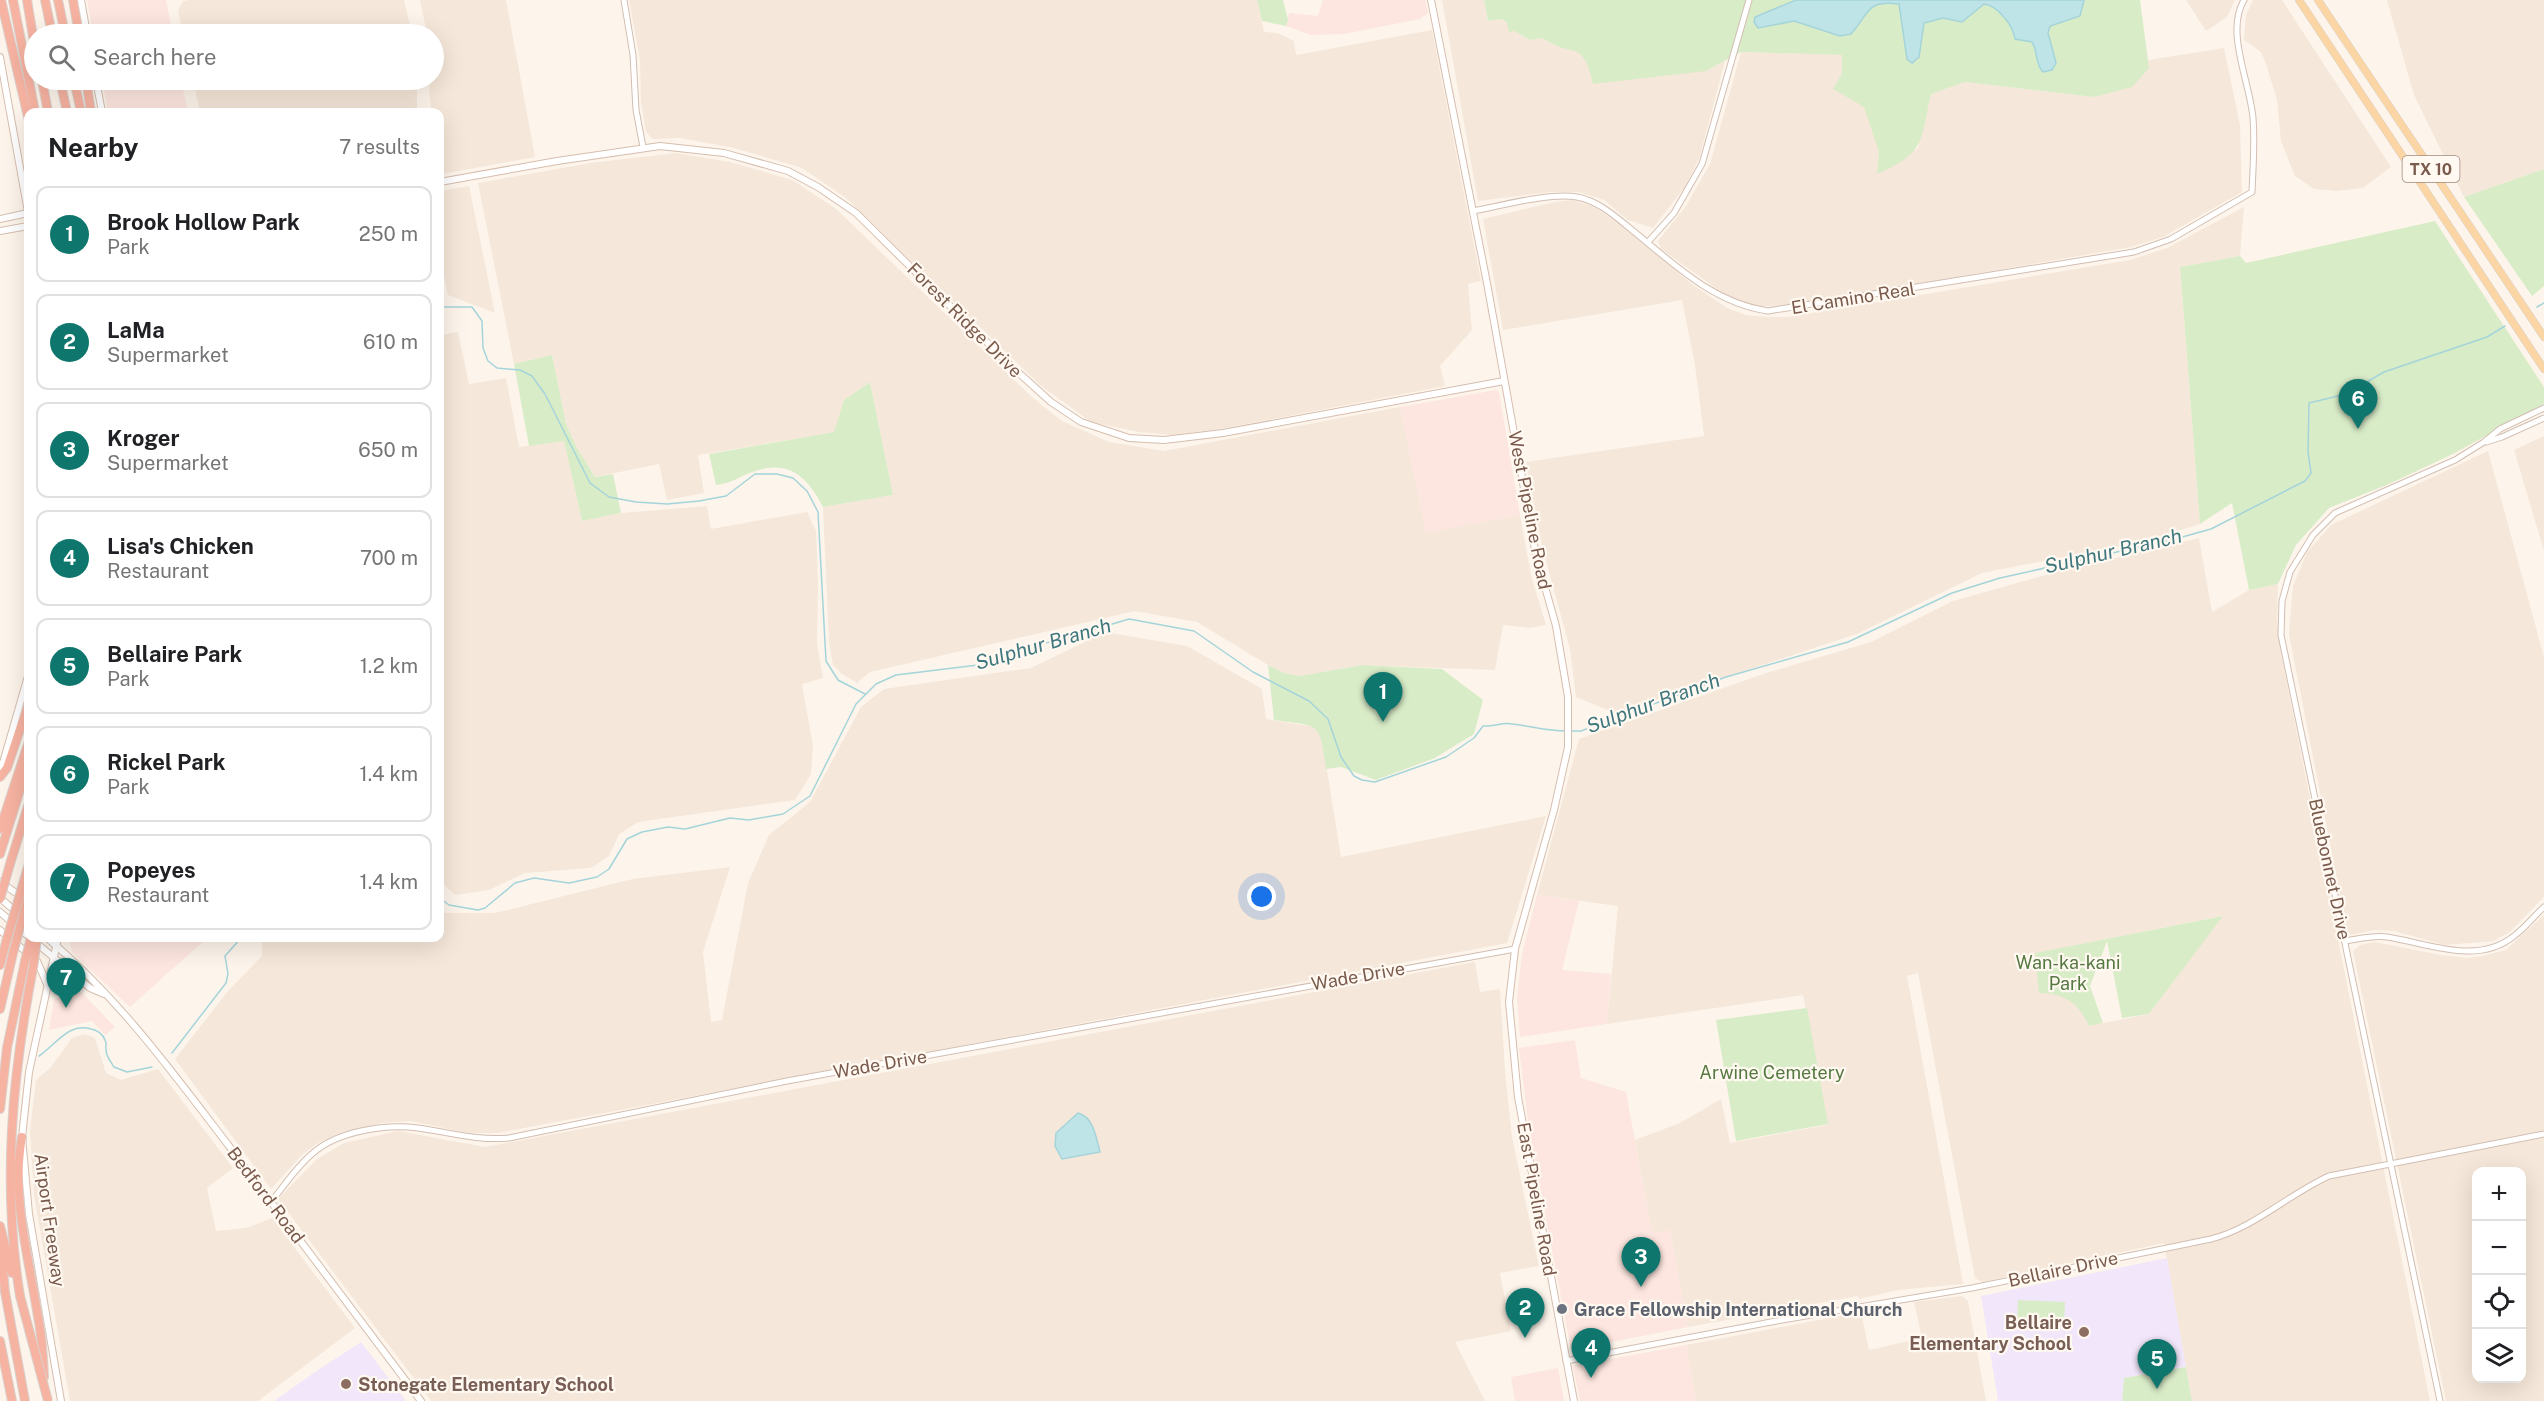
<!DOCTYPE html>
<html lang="en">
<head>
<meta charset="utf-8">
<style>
	:root { --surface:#fff; --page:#f6f6f6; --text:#202124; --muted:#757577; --line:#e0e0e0; --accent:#0f766e }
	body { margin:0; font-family:"Public Sans",sans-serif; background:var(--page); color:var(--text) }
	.controls { position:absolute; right:18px; bottom:18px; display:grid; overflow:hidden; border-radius:12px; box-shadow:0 6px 24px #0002 }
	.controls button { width:54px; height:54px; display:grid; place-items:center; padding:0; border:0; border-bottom:2px solid var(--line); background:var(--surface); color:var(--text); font:30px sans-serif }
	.you { position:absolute; left:1262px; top:897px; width:21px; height:21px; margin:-15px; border:4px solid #fff; border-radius:50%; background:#1a73e8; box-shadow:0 0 0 9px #1a73e833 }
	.badge { display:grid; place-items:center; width:39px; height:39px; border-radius:50%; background:var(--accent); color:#fff; font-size:20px; font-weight:700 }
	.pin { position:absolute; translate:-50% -50px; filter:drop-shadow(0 2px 3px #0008) }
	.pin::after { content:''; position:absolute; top:32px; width:21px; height:18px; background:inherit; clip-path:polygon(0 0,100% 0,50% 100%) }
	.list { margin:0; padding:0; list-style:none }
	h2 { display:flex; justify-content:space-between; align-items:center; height:78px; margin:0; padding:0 24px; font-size:26px }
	h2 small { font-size:20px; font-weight:400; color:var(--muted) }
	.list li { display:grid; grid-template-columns:39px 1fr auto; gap:18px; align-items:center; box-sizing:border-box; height:96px; margin:0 12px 12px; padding:0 12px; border:2px solid var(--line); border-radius:12px }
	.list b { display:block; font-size:22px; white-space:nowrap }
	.list p { margin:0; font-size:20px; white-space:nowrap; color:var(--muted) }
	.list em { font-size:20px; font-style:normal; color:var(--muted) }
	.icon { flex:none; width:33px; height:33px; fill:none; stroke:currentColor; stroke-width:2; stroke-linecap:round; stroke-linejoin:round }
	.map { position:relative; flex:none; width:2544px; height:1401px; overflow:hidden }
	.search { position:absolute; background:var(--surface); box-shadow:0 6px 24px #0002; left:24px; top:24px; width:420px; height:66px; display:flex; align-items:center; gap:15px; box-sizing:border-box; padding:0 21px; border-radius:33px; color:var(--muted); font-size:22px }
	.panel { position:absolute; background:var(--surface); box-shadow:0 6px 24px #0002; left:24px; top:108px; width:420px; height:834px; border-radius:12px }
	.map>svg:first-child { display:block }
	.residential { fill:#f5e7d9; fill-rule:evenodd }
	.commercial { fill:#fde6df }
	.education { fill:#f2e7fa }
	.green { fill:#d9ecc8 }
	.water { fill:#bee4e8; stroke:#a4d4da; stroke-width:1.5 }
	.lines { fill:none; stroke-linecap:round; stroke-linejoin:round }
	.stream { stroke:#a4d4da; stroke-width:1.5 }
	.tertiary-casing { stroke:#d3beb2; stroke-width:7 }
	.secondary-casing { stroke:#d6beaf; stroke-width:8 }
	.primary-casing { stroke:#d9d1cd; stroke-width:8 }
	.motorway-casing { stroke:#d9d1cd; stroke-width:10 }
	.tertiary { stroke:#fff; stroke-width:5 }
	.secondary { stroke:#fff; stroke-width:6 }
	.primary { stroke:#fbd6a4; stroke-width:7 }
	.motorway { stroke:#f7b3a2; stroke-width:8 }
	.motorway-bridge-casing { stroke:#d9d1cd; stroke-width:10; stroke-linecap:butt }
	.motorway-bridge { stroke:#f7b3a2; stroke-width:8 }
	.worship-dot { fill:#6b7280; stroke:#fff9f2; stroke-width:2 }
	.education-dot { fill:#8d6e63; stroke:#fff9f2; stroke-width:2 }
	.labels { text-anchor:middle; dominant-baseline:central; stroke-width:4.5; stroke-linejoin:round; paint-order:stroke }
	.shield { fill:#fff9f2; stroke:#a18a7e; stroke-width:1.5 }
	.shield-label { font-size:16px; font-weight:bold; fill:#795a4c }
	.street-label { font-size:18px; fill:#795a4c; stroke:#fff9f2 }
	.park-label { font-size:18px; fill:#557941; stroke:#fff9f2 }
	.worship-label { font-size:18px; font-weight:bold; fill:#5b616d; stroke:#fff9f2; text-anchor:start }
	.education-label { font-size:18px; font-weight:bold; fill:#785e54; stroke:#fff9f2; text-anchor:end }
	.water-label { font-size:20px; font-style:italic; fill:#3f777e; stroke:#fff9f2 }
</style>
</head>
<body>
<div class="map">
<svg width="2544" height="1401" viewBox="0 0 2544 1401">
	<rect width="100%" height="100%" fill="#fdf5eb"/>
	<!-- residential -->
	<g class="residential">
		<polygon points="190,0 404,0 412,34 183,34 178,11 183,1"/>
		<polygon points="420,0 506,0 535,157 443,174 440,155 440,112 432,112 429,94 430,80 434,80 434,34 427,34"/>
		<polygon points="629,0 1257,0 1264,32 1277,33 1294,41 1296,55 1432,30 1481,281 1468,284 1472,330 1440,366 1445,386 1220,429 1172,435 1139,432 1091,422 1040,385 846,198 802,168 734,148 680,138 653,139 646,132 641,103 640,60"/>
		<polygon points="1442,0 1484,0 1488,21 1502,19 1514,31 1530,40 1542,38 1551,44 1575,50 1584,56 1589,66 1706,71 1725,61 1699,159 1685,187 1653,228 1628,220 1604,200 1578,192 1550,192 1478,201"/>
		<polygon points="2186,0 2235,0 2227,17 2206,31"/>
		<polygon points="2253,0 2282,0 2391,167 2363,188 2337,191 2314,189 2295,176 2281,141 2277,100 2266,64 2261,52 2244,40 2246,15"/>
		<polygon points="2387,0 2544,0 2544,169 2464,197 2414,95"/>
		<polygon points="2224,48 2240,125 2242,192 2163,237 2131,247 1781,307 1749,305 1727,296 1661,249 1658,241 1686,206 1710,164 1741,52 1842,55 1842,73 1864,107 1875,136 1879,152 1878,174 1918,148 1931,94 1965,82 2094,97 2149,68 2148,60"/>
		<polygon points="193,80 417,80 417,112 200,112"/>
		<polygon points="676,153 730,162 792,180 835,208 1033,398 1062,421 1109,442 1164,451 1400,407 1426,532 1520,515 1531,575 1546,625 1530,628 1503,625 1495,670 1362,665 1300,676 1284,673 1268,665 1197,622 1135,611 870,672 857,683 842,674 833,665 829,643 823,507 893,495 870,382 844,400 835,432 698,455 704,493 667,500 659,464 595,477 576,446 566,424 552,355 514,364 478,183 590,163"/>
		<polygon points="469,186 495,313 448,295 444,276 440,276 440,191"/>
		<polygon points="1573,200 1592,206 1622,225 1693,285 1727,308 1746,315 1769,317 1788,317 2130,260 2167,248 2244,207 2240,256 2180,267 2200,524 2150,540 1982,573 1857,634 1615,713 1576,697 1570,649 1542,546 1526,462 1704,436 1695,365 1682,300 1503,330 1483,219 1555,202"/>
		<polygon points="458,332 469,384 506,378 519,447 564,441 582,521 621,513 707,506 711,529 807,512 816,531 818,585 817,644 823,678 802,684 813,746 811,774 795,800 638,822 619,834 609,856 591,868 525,873 489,890 455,895 440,881 440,335"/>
		<polygon points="2544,436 2544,551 2514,450"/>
		<polygon points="2488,451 2544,657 2544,897 2510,932 2493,941 2445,945 2394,931 2374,930 2351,935 2347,931 2289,634 2293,586 2307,552 2331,525"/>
		<path d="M2199,538l13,74 37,-22 29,-6 -1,36 3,28 150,753h-238l-28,-158 -182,39 -7,-4 -57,-305 -11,3 56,308 -65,6 -39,9 -1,-3 -170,31 -18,-96 -18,3 -17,-94 45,-17 41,-24 9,44 97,-18 -24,-130 -196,29 11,-118 -81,-11 42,-156 184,-65 108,-32 82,-41 96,-27zM2222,916l-73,98 -60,12 -5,-12 -9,-10 -11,-7 -12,-4 -16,-40z"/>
		<polygon points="1105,632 1187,646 1262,689 1266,719 1315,727 1321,733 1341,857 1546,816 1507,943 498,1133 469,1133 410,1121 382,1123 340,1133 316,1144 301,1156 271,1189 175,1059 228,991 262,956 262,938 440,938 440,913 495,913 633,879 730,867 703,952 711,1022 722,1020 748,883 769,835 810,802 861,707 884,689 1031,668"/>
		<path d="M2544,915v486h-98l-93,-450 7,-6 14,-3 67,13 26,3 15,-2 24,-6zM2476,1172h46v206h-46z"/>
		<polygon points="1475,962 1480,992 1500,989 1505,1071 1512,1137 1539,1266 1500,1273 1511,1331 1455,1342 1485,1401 431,1401 278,1199 317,1159 344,1143 398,1131 485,1147"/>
		<polygon points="85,1034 95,1038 106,1073 121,1080 158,1069 233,1168 207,1188 216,1231 246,1228 272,1218 355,1328 258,1401 70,1401 34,1195 30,1131 36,1080 51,1067 72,1038"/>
		<polygon points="1962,1296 1968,1301 1986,1401 1696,1401 1686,1345 1861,1312 1869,1350 1922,1338 1914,1302"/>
	</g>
	<!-- commercial -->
	<g class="commercial">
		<polygon points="87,0 166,0 173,34 93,34"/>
		<polygon points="1323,0 1425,0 1428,13 1420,19 1344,34 1311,35 1286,26 1289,13 1318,16"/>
		<polygon points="102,80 181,80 188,112 108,112"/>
		<polygon points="1496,390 1499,392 1520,515 1426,533 1400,407"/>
		<polygon points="1537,895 1579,901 1562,970 1611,974 1607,1024 1520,1037 1517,998 1522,954"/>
		<polygon points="69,938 207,938 130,1007 72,952"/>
		<polygon points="81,992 115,1027 105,1035 92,1021 49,1030 54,999"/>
		<polygon points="1575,1040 1581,1078 1626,1092 1652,1233 1670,1230 1688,1327 1571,1350 1529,1129 1519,1048"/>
		<polygon points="1686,1345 1696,1401 1580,1401 1573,1366"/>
		<polygon points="1558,1368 1564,1401 1515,1401 1511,1377"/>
	</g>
	<!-- education -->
	<g class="education">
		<polygon points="2167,1258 2186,1367 2124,1378 2122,1401 1998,1401 1981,1296"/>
		<polygon points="361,1342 406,1401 274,1401 318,1370"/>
	</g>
	<!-- green -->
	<g class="green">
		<polygon points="1257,0 1283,0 1288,20 1286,26 1262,21"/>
		<path d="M1484,0h656l9,68 -17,19 -38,10 -129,-15 -34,12c-11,48 -5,59 -54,80l2,-22 -15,-45 -31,-18 9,-16v-18l-101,-3 -35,19 -113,13c-10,-47 -21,-25 -51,-46l-12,2 -16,-9 -5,1 -2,-9 -5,-4 -14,2z"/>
		<polygon points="2544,169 2544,286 2532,296 2464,197"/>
		<polygon points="2435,221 2544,387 2544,404 2453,454 2389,484 2329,508 2296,545 2278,584 2249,590 2232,503 2200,524 2180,267 2240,256 2246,263"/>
		<polygon points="552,355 566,424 576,446 595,477 613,474 621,513 582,521 564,441 529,446 514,364"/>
		<path d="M870,382l23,113 -70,12c-18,-34 -37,-49 -76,-33 -11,5 -19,10 -31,11l-7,-31 125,-22 10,-32z"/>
		<path d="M1268,665l16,8 16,3 62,-11 80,4 41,31 -9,34 -39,24 -59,22 -35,-13 -15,2c-7,-48 -4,-42 -52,-49z"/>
		<path d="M2223,916l-74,98 -27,4 -15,-77 -17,45 13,37 -14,3c-10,-23 -25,-33 -50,-33l-4,-40z"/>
		<polygon points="1807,1008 1828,1124 1736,1141 1716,1020"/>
		<polygon points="2018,1300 2065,1302 2064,1325 2028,1321 2017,1322"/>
		<polygon points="2186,1367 2192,1401 2122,1401 2124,1378"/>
	</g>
	<!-- water -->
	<g class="water">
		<path d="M1796,0h288l-4,16 -30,10 -2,7 8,30 -4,7 -9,2c-8,-7 -5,-21 -11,-30l-17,-3c-2,-14 -17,-33 -31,-35l-22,18 -19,-4 -19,5 -5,34 -7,6 -5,-4 -8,-55c-34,-4 -29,9 -48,30l-11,2 -46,-15 -36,7 -4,-6 1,-5z"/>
		<path d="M1078,1113c16,4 18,25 22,39l-38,7 -7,-13 1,-13z"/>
	</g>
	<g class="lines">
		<!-- stream -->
		<g class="stream">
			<polyline points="440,307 472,307 482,321 483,348 488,361 497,368 520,370 532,376 545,394 590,483 609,497 636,502 667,504 699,501 726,496 755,474 777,474 793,478 807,491 818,512 826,661 838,680 865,694"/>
			<polyline points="2537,307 2544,303"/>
			<polyline points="1570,731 1581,731 1726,677 1848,642 1952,593 2000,578 2175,539 2211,529 2305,481 2311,473 2308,452 2309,403 2346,394 2384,372 2487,337 2505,326"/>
			<path d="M440,898l9,7 29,5 7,-2 30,-25 19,-5 35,5 28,-6 12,-8 18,-30 15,-7 26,-5 17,2 45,-11 19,2 34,-6 27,-18 46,-92 20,-20 20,-9 82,-10 46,-18 32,-6 73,-22 65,12 59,41 56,29 19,18 13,38 13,19 8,4 13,2 71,-25 28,-19 9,-12c11,1 19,-4 29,-2 19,2 35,7 54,7"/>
			<polyline points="172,1053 226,983 228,974 225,956 241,938"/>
			<path d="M39,1056c17,-11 29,-34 52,-27 6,1 12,5 14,11 3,7 0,3 1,10 0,6 5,12 8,17l13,5 25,-5"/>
		</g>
		<defs>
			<g id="tertiary">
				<polyline points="624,0 633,55 636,110 643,147"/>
				<path d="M1473,211c27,-5 78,-19 104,-14 22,4 39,20 55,33 42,34 81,73 136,81l366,-59 37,-13 81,-47c1,-25 3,-49 1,-74 -3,-36 -28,-86 -9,-118"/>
				<polyline points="1648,242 1674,213 1702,164 1749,0"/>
				<polyline points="2486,442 2502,437 2544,418"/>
				<path d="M2345,941c14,-2 28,-6 42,-4 40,6 90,29 127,-1 11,-8 20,-20 30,-29"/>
				<path d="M271,1202c13,-16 26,-36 42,-49 25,-22 72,-29 105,-25 30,4 59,13 91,10l278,-57 728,-132"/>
				<path d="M1566,1361l205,-39 201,-34 239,-49c43,-11 78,-45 118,-63l215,-42"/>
				<polyline points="2440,1401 2281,635 2282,601 2290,572 2313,535 2335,513 2455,460 2484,442 2500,429 2544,408"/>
			</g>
			<g id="secondary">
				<polyline points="81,0 87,34"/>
				<polyline points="1431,0 1487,283 1536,555 1556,626 1568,697 1568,747 1554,810 1515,949 1509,1002 1518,1097 1574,1401"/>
				<polyline points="0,57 28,212"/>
				<polyline points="96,80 102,112"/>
				<polyline points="440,182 557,161 660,146 724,153 788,171 818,187 856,213 1009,364 1051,402 1081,422 1129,438 1164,440 1223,433 1504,381"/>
				<polyline points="0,219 28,213"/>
				<polyline points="0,231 28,226"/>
				<polyline points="0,773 28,676"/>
				<polyline points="0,882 22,897"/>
				<polyline points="0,898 28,922"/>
				<polyline points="0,912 28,936"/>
				<polyline points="0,930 37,961 47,984"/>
				<path d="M47,938c71,59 126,135 182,208 64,85 128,170 192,255"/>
				<polyline points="58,938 29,1072 22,1137 29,1214 61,1401"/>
				<polyline points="34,941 90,988 104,994"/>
				<polyline points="47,984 68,978 78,979"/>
			</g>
			<g id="primary">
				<polyline points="2299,0 2544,369"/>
				<polyline points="2318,0 2544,337"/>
			</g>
			<g id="motorway">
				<polyline points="1,0 28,117"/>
				<polyline points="13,0 35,112"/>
				<polyline points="27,0 34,42"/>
				<polyline points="45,0 52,34"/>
				<polyline points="58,0 65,34"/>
				<polyline points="73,0 79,34"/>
				<polyline points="42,80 48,112"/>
				<polyline points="60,80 67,112"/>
				<polyline points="74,80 81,112"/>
				<polyline points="86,80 91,112"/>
				<polyline points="0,777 7,768 28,706"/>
				<polyline points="0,829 28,744"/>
				<polyline points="0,854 28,764"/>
				<polyline points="10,864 28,806"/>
				<polyline points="21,891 28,867"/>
				<polyline points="0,965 6,942"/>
				<polyline points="0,1009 13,953"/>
				<polyline points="0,1109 7,1048 25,961"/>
				<path d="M22,1137c-11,60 7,121 16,180 4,19 5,39 6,60"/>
				<polyline points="0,1226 12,1273"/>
				<polyline points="0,1236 5,1292 25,1401"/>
				<path d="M20,1296c-18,-111 -8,-219 13,-328"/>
				<polyline points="0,1341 12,1401"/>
			</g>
		</defs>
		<!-- tertiary casing -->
		<use href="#tertiary" class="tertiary-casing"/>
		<!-- secondary casing -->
		<use href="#secondary" class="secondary-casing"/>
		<!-- primary casing -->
		<use href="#primary" class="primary-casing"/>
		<!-- motorway casing -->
		<use href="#motorway" class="motorway-casing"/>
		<!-- tertiary -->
		<use href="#tertiary" class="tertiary"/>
		<!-- secondary -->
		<use href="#secondary" class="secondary"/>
		<!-- primary -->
		<use href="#primary" class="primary"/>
		<!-- motorway -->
		<use href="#motorway" class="motorway"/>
		<defs>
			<g id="motorway-bridge">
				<polyline points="0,899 10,864"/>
				<polyline points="6,942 21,891"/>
				<polyline points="13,953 28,897"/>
				<polyline points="25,961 31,938"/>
				<polyline points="33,968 37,938"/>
				<polyline points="20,1296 48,1401"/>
			</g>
		</defs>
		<!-- motorway-bridge casing -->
		<use href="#motorway-bridge" class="motorway-bridge-casing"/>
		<!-- motorway-bridge -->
		<use href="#motorway-bridge" class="motorway-bridge"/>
	</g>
	<!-- markers -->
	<circle class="worship-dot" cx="1562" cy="1309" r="6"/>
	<g class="education-dot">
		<circle cx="2084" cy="1332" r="6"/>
		<circle cx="346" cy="1384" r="6"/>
	</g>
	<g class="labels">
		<!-- shield labels -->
		<rect class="shield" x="2402.5" y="156" width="57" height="26" rx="4.5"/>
		<g class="shield-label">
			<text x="2431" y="169">TX 10</text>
		</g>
		<!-- street labels -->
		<g class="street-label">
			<text transform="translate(1853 298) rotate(-9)">El Camino Real</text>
			<text transform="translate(965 320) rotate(45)">Forest Ridge Drive</text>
			<text transform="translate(1530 510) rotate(79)">West Pipeline Road</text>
			<text transform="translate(2330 869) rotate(78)">Bluebonnet Drive</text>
			<text transform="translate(1358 976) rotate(-10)">Wade Drive</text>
			<text transform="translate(880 1064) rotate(-10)">Wade Drive</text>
			<text transform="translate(266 1195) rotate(53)">Bedford Road</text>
			<text transform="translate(1537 1199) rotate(80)">East Pipeline Road</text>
			<text transform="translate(50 1220) rotate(82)">Airport Freeway</text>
			<text transform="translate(2063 1269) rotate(-12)">Bellaire Drive</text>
		</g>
		<!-- park labels -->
		<g class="park-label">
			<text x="2068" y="962">Wan-ka-kani<tspan x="2068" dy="21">Park</tspan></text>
			<text x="1772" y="1072">Arwine Cemetery</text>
		</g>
		<!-- worship labels -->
		<g class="worship-label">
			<text x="1574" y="1309">Grace Fellowship International Church</text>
		</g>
		<!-- education labels -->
		<g class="education-label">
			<text x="2072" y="1322">Bellaire<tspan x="2072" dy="21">Elementary School</tspan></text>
			<text x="358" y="1384" text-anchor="start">Stonegate Elementary School</text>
		</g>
		<!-- water labels -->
		<g class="water-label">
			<text transform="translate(2113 551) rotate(-13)">Sulphur Branch</text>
			<text transform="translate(1043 644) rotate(-16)">Sulphur Branch</text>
			<text transform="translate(1653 703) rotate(-20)">Sulphur Branch</text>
		</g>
	</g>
</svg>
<div class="controls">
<button>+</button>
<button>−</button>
<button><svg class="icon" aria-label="locate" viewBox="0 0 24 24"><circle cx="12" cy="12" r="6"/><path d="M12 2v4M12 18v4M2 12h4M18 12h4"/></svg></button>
<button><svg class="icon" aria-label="layers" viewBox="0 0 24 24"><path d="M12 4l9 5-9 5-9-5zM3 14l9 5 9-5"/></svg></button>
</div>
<div class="you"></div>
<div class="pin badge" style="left:1383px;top:722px">1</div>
<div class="pin badge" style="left:1525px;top:1338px">2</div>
<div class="pin badge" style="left:1641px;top:1287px">3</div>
<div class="pin badge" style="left:1591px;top:1378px">4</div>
<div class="pin badge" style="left:2157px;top:1389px">5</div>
<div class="pin badge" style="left:2358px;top:429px">6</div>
<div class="pin badge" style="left:66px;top:1008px">7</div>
<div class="search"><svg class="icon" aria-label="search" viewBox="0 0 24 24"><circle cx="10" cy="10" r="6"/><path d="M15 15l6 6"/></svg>Search here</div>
<section class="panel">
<h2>Nearby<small>7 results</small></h2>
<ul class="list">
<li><span class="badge">1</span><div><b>Brook Hollow Park</b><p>Park</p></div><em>250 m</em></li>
<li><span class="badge">2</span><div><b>LaMa</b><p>Supermarket</p></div><em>610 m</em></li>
<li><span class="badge">3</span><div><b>Kroger</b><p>Supermarket</p></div><em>650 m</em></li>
<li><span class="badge">4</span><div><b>Lisa's Chicken</b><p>Restaurant</p></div><em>700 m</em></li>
<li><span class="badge">5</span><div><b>Bellaire Park</b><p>Park</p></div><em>1.2 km</em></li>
<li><span class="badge">6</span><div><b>Rickel Park</b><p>Park</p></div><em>1.4 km</em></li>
<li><span class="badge">7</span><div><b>Popeyes</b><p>Restaurant</p></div><em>1.4 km</em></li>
</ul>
</section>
</div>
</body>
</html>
